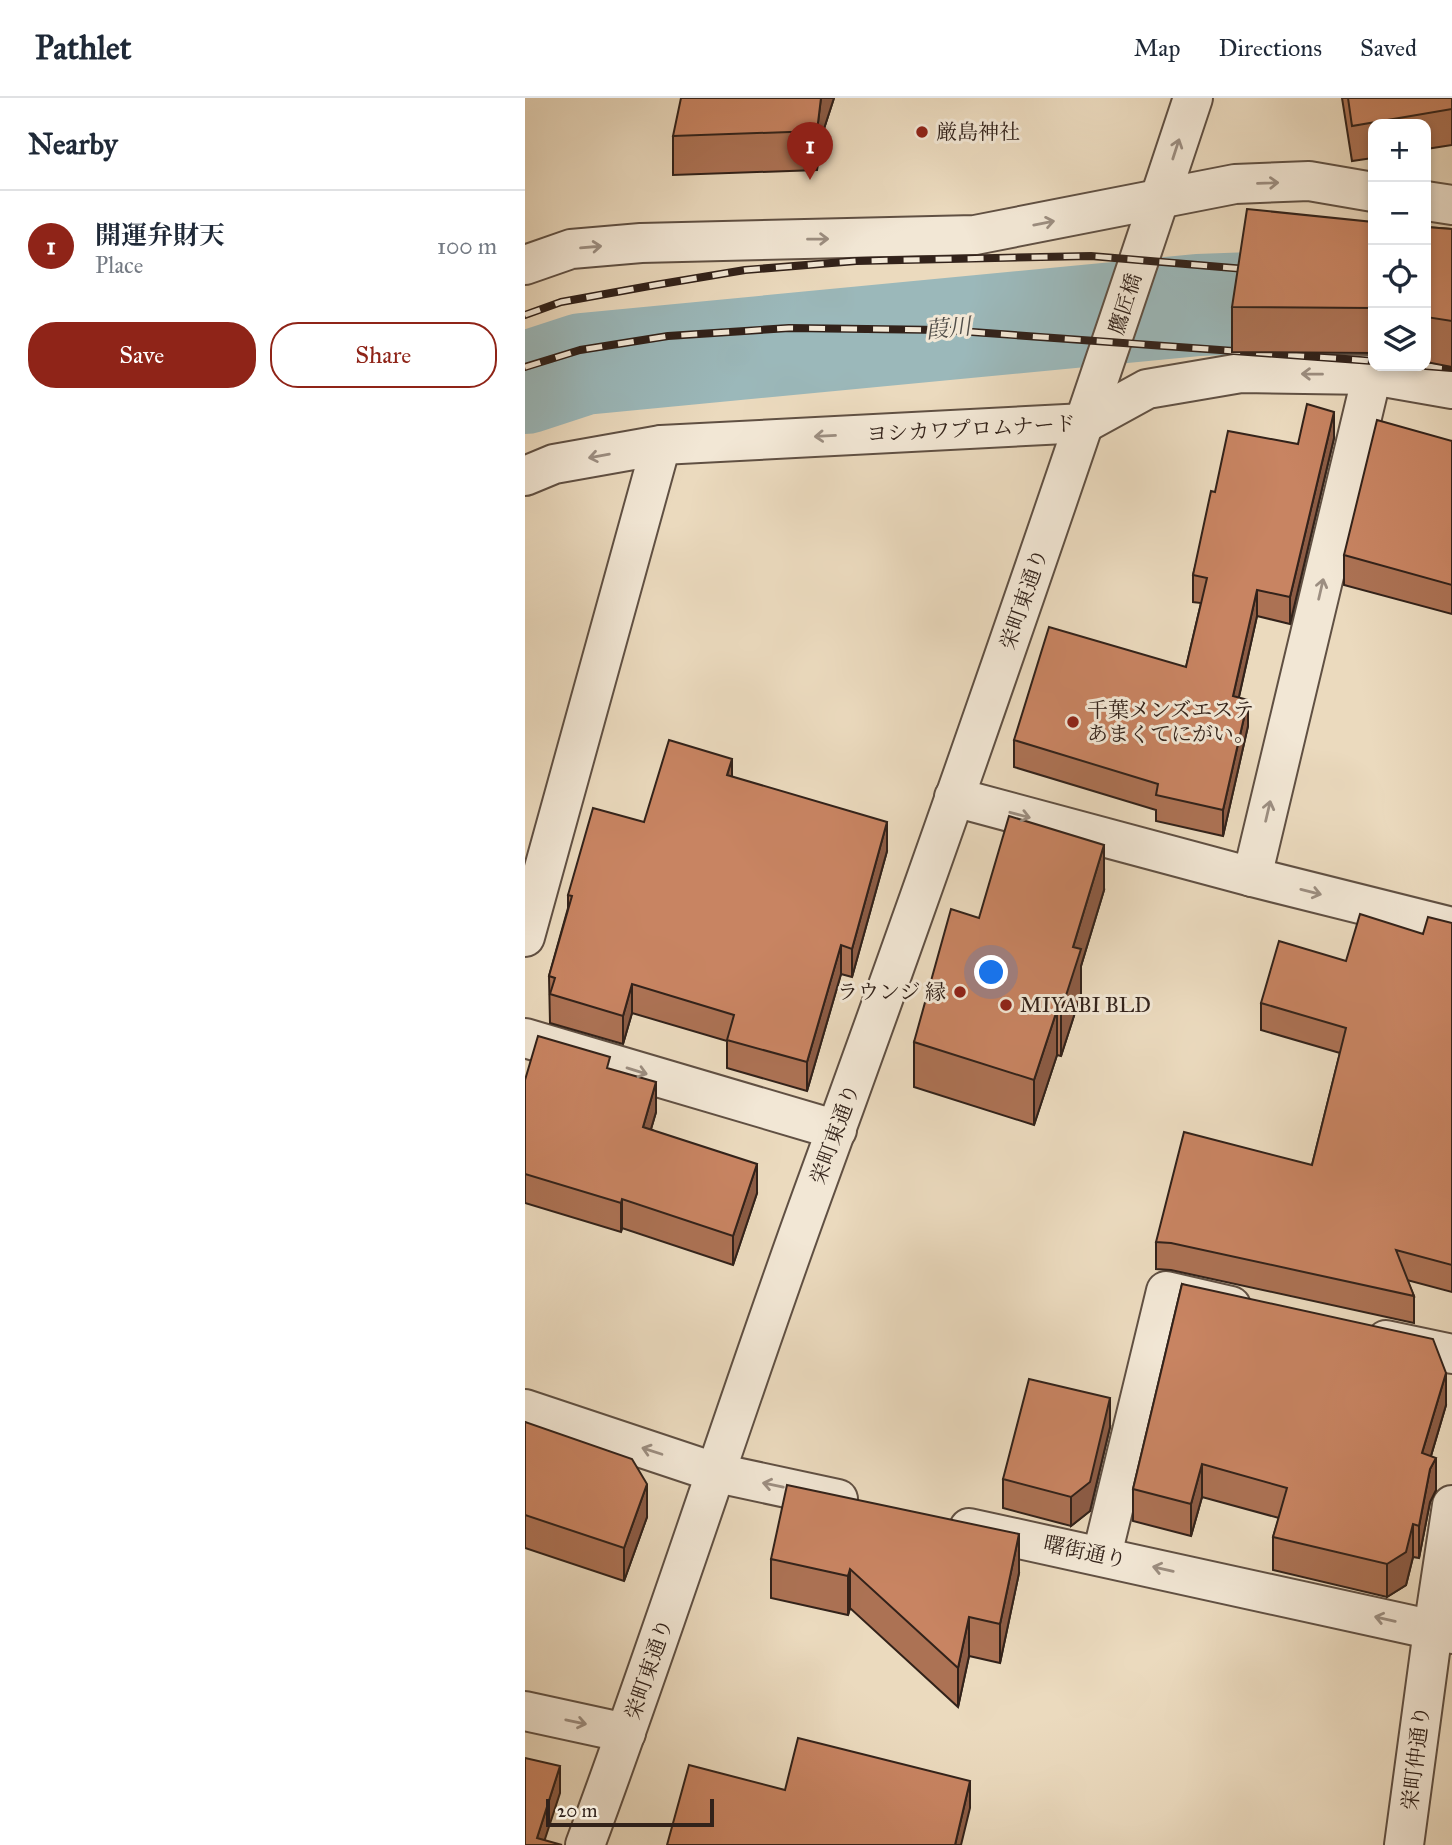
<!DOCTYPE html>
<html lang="en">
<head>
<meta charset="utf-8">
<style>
	:root { --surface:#fff; --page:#f2f2f3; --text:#1f2937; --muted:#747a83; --line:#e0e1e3; --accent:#8f2418 }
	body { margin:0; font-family:"IM FELL Great Primer","Noto Serif JP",serif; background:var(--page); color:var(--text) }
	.controls { position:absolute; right:21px; top:21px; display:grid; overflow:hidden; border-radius:14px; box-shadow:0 4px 10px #0003 }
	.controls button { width:63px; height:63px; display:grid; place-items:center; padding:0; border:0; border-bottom:2px solid var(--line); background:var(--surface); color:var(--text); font:35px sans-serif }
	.scale { position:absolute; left:21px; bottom:18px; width:168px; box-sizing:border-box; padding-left:7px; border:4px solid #32221a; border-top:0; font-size:19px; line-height:24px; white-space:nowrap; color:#32221a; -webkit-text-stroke:5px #f2e7d5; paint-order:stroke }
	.you { position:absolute; left:467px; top:875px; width:24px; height:24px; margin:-18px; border:5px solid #fff; border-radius:50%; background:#1a73e8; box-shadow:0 0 0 10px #1a73e833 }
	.badge { display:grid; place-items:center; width:46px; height:46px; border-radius:50%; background:var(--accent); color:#fff; font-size:23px; font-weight:700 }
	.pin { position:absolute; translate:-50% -58px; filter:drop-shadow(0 2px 4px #0008) }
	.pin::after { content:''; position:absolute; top:37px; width:24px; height:21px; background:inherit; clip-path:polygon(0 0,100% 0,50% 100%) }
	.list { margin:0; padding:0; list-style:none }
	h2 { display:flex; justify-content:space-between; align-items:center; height:91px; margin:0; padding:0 28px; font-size:30px }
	h2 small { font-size:23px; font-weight:400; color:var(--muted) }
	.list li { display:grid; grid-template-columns:46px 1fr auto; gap:21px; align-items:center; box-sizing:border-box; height:112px; padding:0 28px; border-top:2px solid var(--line) }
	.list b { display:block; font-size:26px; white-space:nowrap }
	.list p { margin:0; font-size:23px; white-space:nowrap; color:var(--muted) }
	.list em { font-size:23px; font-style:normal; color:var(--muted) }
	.actions { display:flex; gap:14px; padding:21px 28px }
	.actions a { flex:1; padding:16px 0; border:2px solid var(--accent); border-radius:28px; text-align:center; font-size:24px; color:var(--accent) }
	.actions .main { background:var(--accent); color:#fff }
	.icon { flex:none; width:38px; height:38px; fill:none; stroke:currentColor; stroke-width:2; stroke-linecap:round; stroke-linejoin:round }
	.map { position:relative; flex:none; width:927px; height:1747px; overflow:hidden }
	header { display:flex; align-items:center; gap:42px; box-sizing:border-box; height:98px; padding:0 35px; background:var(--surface); border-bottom:2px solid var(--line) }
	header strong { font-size:33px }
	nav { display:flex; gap:38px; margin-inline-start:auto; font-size:24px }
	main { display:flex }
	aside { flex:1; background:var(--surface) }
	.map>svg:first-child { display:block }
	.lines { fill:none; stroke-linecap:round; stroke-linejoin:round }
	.river { stroke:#9bb8ba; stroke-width:102 }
	.minor-casing { stroke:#605043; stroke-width:42 }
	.minor { stroke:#f2e7d5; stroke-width:38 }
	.rail-casing { stroke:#32221a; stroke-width:8 }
	.rail { stroke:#f2e7d5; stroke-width:5; stroke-dasharray:16; stroke-linecap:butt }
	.wall { fill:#ac7254; stroke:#32221a; stroke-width:2 }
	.shaded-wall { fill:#8c5c45; stroke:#32221a; stroke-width:2 }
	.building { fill:#c88462; stroke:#32221a; stroke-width:2 }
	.oneway { stroke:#9c8e81 }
	.poi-dot { fill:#8f2418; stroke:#f2e7d5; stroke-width:2.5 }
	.labels { text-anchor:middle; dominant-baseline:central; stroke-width:6; stroke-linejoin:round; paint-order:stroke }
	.poi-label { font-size:21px; fill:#32221a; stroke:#f2e7d5; text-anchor:start }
	.street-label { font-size:21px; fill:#32221a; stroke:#f2e7d5 }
	.water-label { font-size:23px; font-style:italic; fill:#524f4a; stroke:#f2e7d5 }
</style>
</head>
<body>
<header>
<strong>Pathlet</strong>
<nav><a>Map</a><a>Directions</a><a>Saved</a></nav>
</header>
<main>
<aside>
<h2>Nearby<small></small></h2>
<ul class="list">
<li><span class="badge">1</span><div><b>開運弁財天</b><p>Place</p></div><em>100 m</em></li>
</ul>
<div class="actions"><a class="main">Save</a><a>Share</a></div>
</aside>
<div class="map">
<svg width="927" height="1747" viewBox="0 0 927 1747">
	<rect width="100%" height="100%" fill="#ebdabe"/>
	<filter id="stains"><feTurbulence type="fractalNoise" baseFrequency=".00286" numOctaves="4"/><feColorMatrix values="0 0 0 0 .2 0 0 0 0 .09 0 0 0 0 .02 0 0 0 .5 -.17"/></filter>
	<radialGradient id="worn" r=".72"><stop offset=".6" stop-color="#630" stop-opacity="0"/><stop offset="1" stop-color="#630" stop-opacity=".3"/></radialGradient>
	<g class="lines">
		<!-- river -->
		<polyline class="river" points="0,285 58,266 673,207 729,205 848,217"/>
		<defs>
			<g id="minor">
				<polyline points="901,103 927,107"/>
				<polyline points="0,167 46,151 116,145 450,137 710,86 784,83 848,94"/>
				<polyline points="0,378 29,366 136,347 560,325 622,291 716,275 847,277 927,291"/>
				<polyline points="429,699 727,779 927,829"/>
				<polyline points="727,779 847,277"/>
				<polyline points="0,839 136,347"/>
				<polyline points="0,940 312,1032"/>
				<polyline points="861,1242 927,1256"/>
				<polyline points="0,1311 192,1375 313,1401"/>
				<polyline points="444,1430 927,1536"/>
				<polyline points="577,1457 641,1193 706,1208"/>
				<polyline points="0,1613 101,1635"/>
				<path d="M60,1747c80,-215 149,-434 227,-649 133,-364 259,-730 381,-1098"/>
				<polyline points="879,1747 908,1532 927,1407"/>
			</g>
		</defs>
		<!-- minor casing -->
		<use href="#minor" class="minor-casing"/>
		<!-- minor -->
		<use href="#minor" class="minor"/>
		<defs>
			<g id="rail">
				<polyline points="0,217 36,204 130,187 220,172 331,163 566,158 732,172"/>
				<polyline points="901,268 927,270"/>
				<polyline points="0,269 55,252 143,238 264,230 419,232 848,263"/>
			</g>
		</defs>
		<!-- rail casing -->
		<use href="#rail" class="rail-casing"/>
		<!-- rail -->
		<use href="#rail" class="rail"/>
	</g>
	<!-- wall -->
	<g class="wall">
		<polygon points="309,0 295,43 292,72 148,77 148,38"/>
		<polygon points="817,0 927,0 927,47 901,51 901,26 848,26 848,60 827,63"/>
		<polygon points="848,124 848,255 707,254 707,209"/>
		<polygon points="901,129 927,131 927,269 901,264"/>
		<polygon points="809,340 765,526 732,518 714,599 723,628 698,738 631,723 631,712 489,669 489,642 661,569 676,505 668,504 668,477 690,394 773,346"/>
		<polygon points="927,343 927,516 819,487 819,457"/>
		<polygon points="207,679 362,753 327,879 316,876 282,993 202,970 202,943 107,915 98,946 25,925 24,878 43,810 43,797 119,724"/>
		<polygon points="579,792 556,868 556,896 536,958 532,957 509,1027 389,989 389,944 454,820"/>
		<polygon points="927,825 927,1194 882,1182 889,1198 889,1225 646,1172 631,1171 631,1144 787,1067 815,955 736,932 736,905 821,863"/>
		<polygon points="85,971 131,1014 126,1031 232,1095 208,1167 97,1130 96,1134 0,1105 0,982"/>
		<polygon points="657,1186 921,1307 906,1358 911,1392 905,1404 894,1460 888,1459 881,1487 862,1499 748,1472 748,1439 754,1420 677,1399 666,1438 608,1423 608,1391"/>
		<polygon points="0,1324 122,1419 99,1483 0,1450"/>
		<polygon points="585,1329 565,1413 546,1428 478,1410 478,1381"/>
		<polygon points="246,1461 494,1475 475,1565 444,1558 433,1609 325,1510 323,1517 246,1500"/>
	</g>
	<!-- shaded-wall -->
	<g class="shaded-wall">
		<polygon points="296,0 309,0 295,43 292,72 292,33"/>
		<polygon points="809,314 809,340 765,526 765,499"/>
		<polygon points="732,492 732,518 708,625 708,598"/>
		<polygon points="723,602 723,628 698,738 698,712"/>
		<polygon points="207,661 207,689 202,677"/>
		<polygon points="362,724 362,753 327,879 327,851"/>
		<polygon points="579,747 579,792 556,868 556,896 536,958 536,913 548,849"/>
		<polygon points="316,847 316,876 282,993 282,964"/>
		<polygon points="107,886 107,915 98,946 98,918"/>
		<polygon points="532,912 532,957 509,1027 509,982"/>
		<polygon points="131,984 131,1014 118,1058 118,1029"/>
		<polygon points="232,1066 232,1095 208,1167 208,1138"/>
		<polygon points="97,1101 97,1130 96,1134 96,1105"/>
		<polygon points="921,1275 921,1307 897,1388 897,1355"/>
		<polygon points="585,1300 585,1329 565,1413 546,1428 546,1399"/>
		<polygon points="911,1360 911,1392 905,1404 894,1460 894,1428 905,1371"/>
		<polygon points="677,1366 677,1399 666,1438 666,1406"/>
		<polygon points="122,1386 122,1419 99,1483 99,1450"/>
		<polygon points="888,1426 888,1459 881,1487 862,1499 862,1466"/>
		<polygon points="494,1436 494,1475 475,1565 475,1526"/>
		<polygon points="325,1471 325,1510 323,1517 323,1478"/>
		<polygon points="444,1519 444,1558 433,1609 433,1570"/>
		<polygon points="35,1668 35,1695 18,1747 12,1740"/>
		<polygon points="445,1683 445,1710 436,1747 430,1747"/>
	</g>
	<!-- building -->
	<g class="building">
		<polygon points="156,0 296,0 292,33 148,38"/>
		<polygon points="823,0 927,0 927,11 827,28"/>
		<polygon points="722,111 848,124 848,210 707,209"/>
		<polygon points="901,129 927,131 927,223 901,219"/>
		<polygon points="782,306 809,314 765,499 732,492 708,598 723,602 698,712 631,697 633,686 489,642 524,529 661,569 682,480 668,477 686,393 690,394 703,333 773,346"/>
		<polygon points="852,322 927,343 927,487 819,457"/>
		<polygon points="144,642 207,661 202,677 362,724 327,851 316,847 282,964 202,942 209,917 107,886 98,918 25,896 30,880 24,878 47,798 43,797 68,710 119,724"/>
		<polygon points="484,718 579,747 548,849 556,851 536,913 532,912 509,982 389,944 426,811 454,820"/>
		<polygon points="835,816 898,836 903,819 927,825 927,1167 871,1152 889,1198 646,1145 631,1144 659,1034 787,1067 821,930 736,905 754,843 821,863"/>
		<polygon points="13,938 85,959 82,970 131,984 118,1029 232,1066 208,1138 97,1101 96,1105 0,1076 0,982"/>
		<polygon points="657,1186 908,1241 921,1275 897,1355 911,1360 905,1371 894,1428 888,1426 881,1454 862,1466 748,1439 762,1390 677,1366 666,1406 608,1391"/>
		<polygon points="504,1281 585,1300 565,1384 546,1399 478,1381"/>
		<polygon points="0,1324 107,1361 122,1386 99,1450 0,1417"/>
		<polygon points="262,1387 494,1436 475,1526 444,1519 433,1570 325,1471 323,1478 246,1461"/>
		<polygon points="273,1640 445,1683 430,1747 142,1747 164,1667 260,1692"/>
		<polygon points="0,1660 35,1668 12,1740 37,1747 0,1747"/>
	</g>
	<!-- one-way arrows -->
	<defs><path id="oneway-shaft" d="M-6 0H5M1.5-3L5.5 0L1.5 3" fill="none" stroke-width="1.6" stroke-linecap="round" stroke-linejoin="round" transform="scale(1.75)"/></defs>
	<g class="oneway">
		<use href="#oneway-shaft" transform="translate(651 51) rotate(-72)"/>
		<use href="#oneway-shaft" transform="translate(743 85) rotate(-2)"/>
		<use href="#oneway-shaft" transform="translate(519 125) rotate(-11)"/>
		<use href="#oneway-shaft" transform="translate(293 141) rotate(-1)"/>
		<use href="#oneway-shaft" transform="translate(66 149) rotate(-5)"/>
		<use href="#oneway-shaft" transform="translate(787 276) rotate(-179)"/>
		<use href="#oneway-shaft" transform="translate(300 338) rotate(177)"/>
		<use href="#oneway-shaft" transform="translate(74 358) rotate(170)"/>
		<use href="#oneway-shaft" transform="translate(796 491) rotate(-77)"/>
		<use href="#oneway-shaft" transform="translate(743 713) rotate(-77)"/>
		<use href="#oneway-shaft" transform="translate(495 717) rotate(15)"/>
		<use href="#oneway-shaft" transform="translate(786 794) rotate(14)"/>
		<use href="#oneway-shaft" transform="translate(112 973) rotate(17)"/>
		<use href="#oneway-shaft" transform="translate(127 1353) rotate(-162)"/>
		<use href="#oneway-shaft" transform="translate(248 1387) rotate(-168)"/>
		<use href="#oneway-shaft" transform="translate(638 1471) rotate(-167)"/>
		<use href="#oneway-shaft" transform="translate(860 1521) rotate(-167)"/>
		<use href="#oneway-shaft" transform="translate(51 1624) rotate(12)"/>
	</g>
	<!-- markers -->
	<g class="poi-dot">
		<circle cx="397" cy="34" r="7"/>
		<circle cx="548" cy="624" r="7"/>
		<circle cx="435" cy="894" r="7"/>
		<circle cx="481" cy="907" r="7"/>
	</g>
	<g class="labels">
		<!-- poi labels -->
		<g class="poi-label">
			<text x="411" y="34">厳島神社</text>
			<text x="562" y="612">千葉メンズエステ<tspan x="562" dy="24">あまくてにがい。</tspan></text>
			<text x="421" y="894" text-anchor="end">ラウンジ 縁</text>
			<text x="495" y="907">MIYABI BLD</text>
		</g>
		<!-- street labels -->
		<g class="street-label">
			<text transform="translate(600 206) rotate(-72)">鷹匠橋</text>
			<text transform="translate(446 331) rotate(-3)">ヨシカワプロムナード</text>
			<text transform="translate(499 501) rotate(-71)">栄町東通り</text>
			<text transform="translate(310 1036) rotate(-70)">栄町東通り</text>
			<text transform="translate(560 1454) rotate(12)">曙街通り</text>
			<text transform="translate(124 1571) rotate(-71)">栄町東通り</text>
			<text transform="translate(891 1660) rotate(-83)">栄町仲通り</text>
		</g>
		<!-- water labels -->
		<g class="water-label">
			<text transform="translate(423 230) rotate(-6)">葭川</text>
		</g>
	</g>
	<rect width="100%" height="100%" filter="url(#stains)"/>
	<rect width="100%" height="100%" fill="url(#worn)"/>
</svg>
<div class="controls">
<button>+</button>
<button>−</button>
<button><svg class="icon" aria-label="locate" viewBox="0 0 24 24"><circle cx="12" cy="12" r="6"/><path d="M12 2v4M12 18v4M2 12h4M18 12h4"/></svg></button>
<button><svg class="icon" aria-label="layers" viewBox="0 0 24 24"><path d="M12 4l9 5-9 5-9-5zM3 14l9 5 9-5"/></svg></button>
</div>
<div class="scale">20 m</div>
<div class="you"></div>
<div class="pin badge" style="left:285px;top:82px">1</div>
</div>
</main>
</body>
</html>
